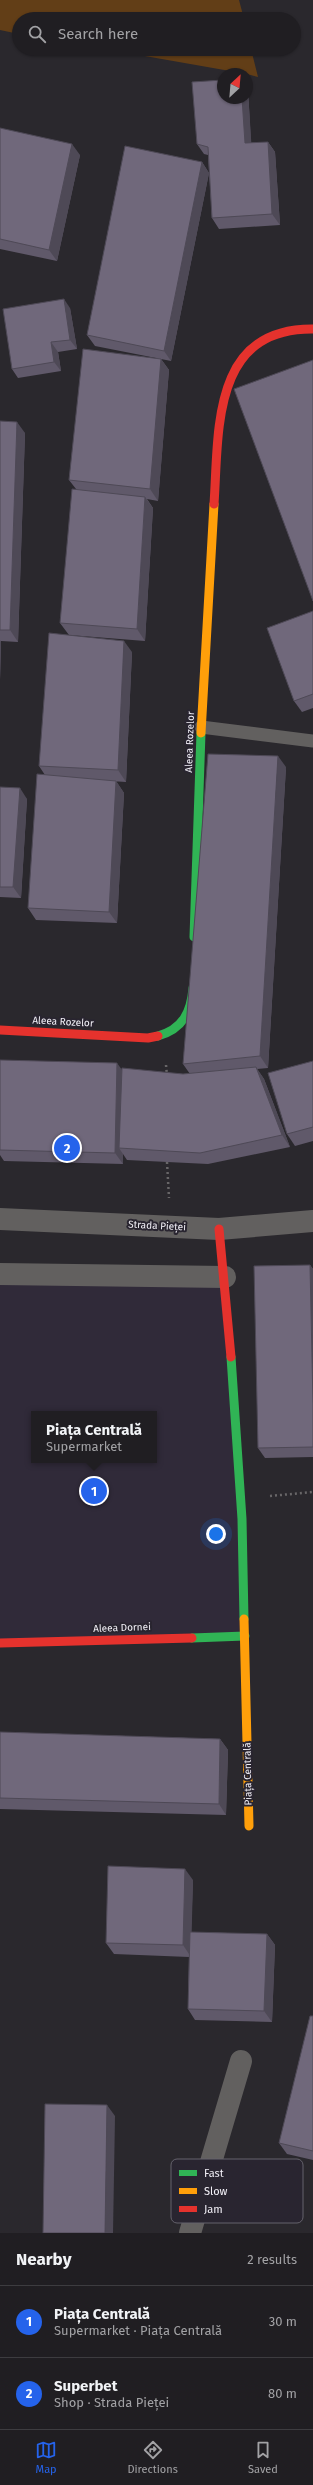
<!DOCTYPE html>
<html lang="en">
<head>
<meta charset="utf-8">
<style>
	:root { --surface:#201e22; --page:#28272a; --text:#f1f3f6; --muted:#a2a2a5; --line:#3d3c40; --accent:#2563eb }
	body { margin:0; font-family:"Fira Sans",sans-serif; background:var(--page); color:var(--text) }
	.compass { position:absolute; left:217px; top:68px; width:36px; height:36px; border-radius:50%; background:var(--surface); box-shadow:0 1px 3px #0004; rotate:26deg }
	.you { position:absolute; left:216px; top:1534px; width:14px; height:14px; margin:-10px; border:3px solid #fff; border-radius:50%; background:#1a73e8; box-shadow:0 0 0 6px #1a73e833 }
	.badge { display:grid; place-items:center; width:26px; height:26px; border-radius:50%; background:var(--accent); color:#fff; font-size:13px; font-weight:700 }
	.pin { position:absolute; translate:-50% -50%; border:2px solid #fff; box-shadow:0 1px 4px #0006 }
	.popup { position:absolute; left:31px; top:1411px; width:126px; height:52px; box-sizing:border-box; display:grid; place-content:center; border-radius:0px; background:var(--surface); filter:drop-shadow(0 1px 3px #0005); font-size:13px; white-space:nowrap; color:var(--muted) }
	.popup b { font-size:15px; color:var(--text) }
	.popup::after { content:''; position:absolute; left:50%; top:100%; margin-left:-8px; border:8px solid transparent; border-top-color:var(--surface) }
	.list { margin:0; padding:0; list-style:none }
	h2 { display:flex; justify-content:space-between; align-items:center; height:52px; margin:0; padding:0 16px; font-size:17px }
	h2 small { font-size:13px; font-weight:400; color:var(--muted) }
	.list li { display:grid; grid-template-columns:26px 1fr auto; gap:12px; align-items:center; box-sizing:border-box; height:72px; padding:0 16px; border-top:1px solid var(--line) }
	.list b { display:block; font-size:15px; white-space:nowrap }
	.list p { margin:0; font-size:13px; white-space:nowrap; color:var(--muted) }
	.list em { font-size:13px; font-style:normal; color:var(--muted) }
	.icon { flex:none; width:22px; height:22px; fill:none; stroke:currentColor; stroke-width:2; stroke-linecap:round; stroke-linejoin:round }
	.map { position:relative; flex:none; width:313px; height:2233px; overflow:hidden }
	.search { position:absolute; background:var(--surface); box-shadow:0 1px 3px #0004; left:12px; right:12px; top:12px; height:44px; display:flex; align-items:center; gap:10px; box-sizing:border-box; padding:0 14px; border-radius:22px; color:var(--muted); font-size:15px }
	.sheet { height:196px; background:var(--surface) }
	nav { display:flex; justify-content:space-around; align-items:center; box-sizing:border-box; height:56px; border-top:1px solid var(--line); background:var(--surface); font-size:11px; color:var(--muted) }
	nav a { display:grid; justify-items:center; gap:2px }
	nav .on { color:var(--accent) }
	.map>svg:first-child { display:block }
	.built { fill:#302a39; fill-rule:evenodd }
	.green { fill:#623e17 }
	.lines { fill:none; stroke-linecap:round; stroke-linejoin:round }
	.path { stroke:#686668; stroke-width:2.5; stroke-dasharray:2 3; stroke-linecap:butt }
	.lane { stroke:#62605f; stroke-width:13 }
	.street { stroke:#62605f; stroke-width:22 }
	.fast { stroke:#30b455; stroke-width:9 }
	.slow { stroke:#ff9f0a; stroke-width:9 }
	.jam { stroke:#e5322d; stroke-width:9 }
	.wall { fill:#60596a }
	.shaded-wall { fill:#4e4956 }
	.building { fill:#70687b; stroke:#4e4956 }
	.labels { text-anchor:middle; dominant-baseline:central; stroke-width:4; stroke-linejoin:round; paint-order:stroke }
	.street-label { font-size:10px; fill:#f2f0f7; stroke:#292530 }
	.key { fill:#292530; stroke:#65626c; stroke-width:1 }
	.key-label { font-size:11px; fill:#f2f0f7 }
</style>
</head>
<body>
<div class="map">
<svg width="313" height="2233" viewBox="0 0 313 2233">
	<rect width="100%" height="100%" fill="#2a282d"/>
	<!-- built -->
	<path class="built" d="M0,1274l225,3 20,359 -245,6zM34,1414h120v46h-120z"/>
	<!-- green -->
	<g class="green">
		<polygon points="0,0 239,0 244,19 19,19 19,34 0,30"/>
		<polygon points="105,49 251,49 258,77 247,74"/>
	</g>
	<g class="lines">
		<!-- path -->
		<g class="path">
			<polyline points="166,1065 167,1076"/>
			<polyline points="167,1162 169,1198"/>
			<polyline points="270,1496 313,1492"/>
		</g>
		<!-- lane -->
		<polyline class="lane" points="201,727 313,741"/>
		<!-- street -->
		<g class="street">
			<polyline points="0,1219 219,1229 313,1221"/>
			<polyline points="0,1274 225,1277"/>
			<polyline points="190,2233 241,2061"/>
		</g>
		<!-- fast -->
		<g class="fast">
			<polyline points="194,937 201,733"/>
			<path d="M158,1036c25,-7 33,-24 35,-48"/>
			<polyline points="231,1357 242,1519 244,1619"/>
			<polyline points="192,1638 245,1636"/>
		</g>
		<!-- slow -->
		<g class="slow">
			<polyline points="201,733 214,504"/>
			<polyline points="244,1619 249,1826"/>
		</g>
		<!-- jam -->
		<g class="jam">
			<path d="M214,504c5,-73 -3,-176 99,-175"/>
			<polyline points="0,1030 148,1038 158,1036"/>
			<polyline points="219,1229 231,1357"/>
			<polyline points="0,1643 192,1638"/>
		</g>
	</g>
	<!-- wall -->
	<g class="wall">
		<polygon points="247,88 248,90 251,143 268,142 275,152 280,225 219,229 212,218 208,155 204,154 197,144 247,98"/>
		<polygon points="0,128 80,155 57,261 0,249"/>
		<polygon points="202,162 209,173 171,361 161,359 169,370 158,501 147,499 153,508 145,641 69,635 60,623 76,489 69,480 156,358 95,346 87,335"/>
		<polygon points="70,308 77,349 58,352 61,371 18,378 12,369"/>
		<polygon points="0,421 25,433 18,642 1,641 1,642 0,680"/>
		<polygon points="313,611 313,708 302,712 294,701"/>
		<polygon points="132,652 126,782 111,781 116,781 124,793 117,923 36,920 28,908 45,775 39,766"/>
		<polygon points="286,767 268,1068 257,1069 264,1079 290,1147 208,1164 127,1160 123,1154 123,1164 4,1161 0,1155 0,1060 122,1070 183,1074 190,1074 183,1064"/>
		<polygon points="0,787 27,799 21,898 0,897"/>
		<polygon points="313,1061 313,1141 295,1146 287,1134"/>
		<polygon points="310,1265 313,1269 313,1457 265,1458 258,1448"/>
		<polygon points="0,1732 220,1739 228,1750 226,1815 0,1809"/>
		<polygon points="193,1880 191,1932 267,1934 275,1945 272,2022 195,2020 188,2009 189,1957 114,1954 106,1943"/>
		<polygon points="313,2016 313,2160 287,2154 279,2143"/>
	</g>
	<!-- shaded-wall -->
	<g class="shaded-wall">
		<polygon points="247,88 248,90 252,154 245,143 242,98 247,98"/>
		<polygon points="268,142 275,152 280,225 272,214"/>
		<polygon points="72,144 80,155 57,261 49,250"/>
		<polygon points="202,162 209,173 171,361 164,351"/>
		<polygon points="64,299 70,308 77,349 70,340"/>
		<polygon points="51,342 58,352 61,371 54,362"/>
		<polygon points="161,359 169,370 158,501 150,489"/>
		<polygon points="17,422 25,433 18,642 10,630"/>
		<polygon points="145,497 153,508 145,641 137,629"/>
		<polygon points="0,640 1,642 0,680"/>
		<polygon points="124,641 132,652 126,782 118,770"/>
		<polygon points="278,756 286,767 268,1068 260,1056"/>
		<polygon points="116,781 124,793 117,923 109,912"/>
		<polygon points="20,788 27,799 21,898 13,887"/>
		<polygon points="117,1063 125,1074 119,1148 123,1154 123,1164 115,1153"/>
		<polygon points="256,1067 264,1079 290,1147 282,1135"/>
		<polygon points="310,1265 313,1269 313,1404"/>
		<polygon points="220,1739 228,1750 226,1815 219,1804"/>
		<polygon points="185,1869 193,1880 191,1957 183,1945"/>
		<polygon points="267,1934 275,1945 272,2022 264,2011"/>
		<polygon points="107,2105 115,2116 113,2233 105,2233"/>
	</g>
	<!-- building -->
	<g class="building">
		<polygon points="223,80 223,98 242,98 245,143 268,142 272,214 212,218 208,147 197,144 192,82"/>
		<polygon points="0,128 72,144 49,250 0,239"/>
		<polygon points="125,146 202,162 164,351 87,335"/>
		<polygon points="64,299 70,340 51,342 54,362 12,369 3,309"/>
		<polygon points="83,349 161,359 150,489 69,480"/>
		<polygon points="313,360 313,601 234,389"/>
		<polygon points="0,421 17,422 10,630 0,630"/>
		<polygon points="72,489 145,497 137,629 60,623"/>
		<polygon points="313,611 313,694 294,701 267,628"/>
		<polygon points="49,633 124,641 118,770 39,766"/>
		<polygon points="208,754 278,756 260,1056 183,1064"/>
		<polygon points="37,774 116,781 109,912 28,908"/>
		<polygon points="0,787 20,788 13,887 0,887"/>
		<polygon points="0,1060 117,1063 115,1153 0,1150"/>
		<polygon points="313,1061 313,1127 287,1134 268,1073"/>
		<polygon points="256,1067 282,1135 200,1153 119,1148 122,1068 183,1074"/>
		<polygon points="310,1265 313,1404 313,1447 258,1448 254,1266"/>
		<polygon points="0,1732 220,1739 219,1804 0,1798"/>
		<polygon points="108,1866 185,1869 183,1945 106,1943"/>
		<polygon points="190,1932 267,1934 264,2011 188,2009"/>
		<polygon points="310,2016 313,2016 313,2151 279,2143"/>
		<polygon points="45,2104 107,2105 105,2233 43,2233"/>
	</g>
	<g class="labels">
		<!-- street labels -->
		<g class="street-label">
			<text transform="translate(190 742) rotate(-88)">Aleea Rozelor</text>
			<text transform="translate(63 1022) rotate(3)">Aleea Rozelor</text>
			<text transform="translate(157 1226) rotate(3)">Strada Pieței</text>
			<text transform="translate(122 1628) rotate(-2)">Aleea Dornei</text>
			<text transform="translate(248 1774) rotate(-91)">Piața Centrală</text>
		</g>
	</g>
	<!-- legend -->
	<rect x="171" y="2159" width="132" height="64" rx="6" class="key"/>
	<rect x="179" y="2170" width="18" height="6" fill="#30b455"/>
	<rect x="179" y="2188" width="18" height="6" fill="#ff9f0a"/>
	<rect x="179" y="2206" width="18" height="6" fill="#e5322d"/>
	<g class="key-label">
		<text x="204" y="2177">Fast</text>
		<text x="204" y="2195">Slow</text>
		<text x="204" y="2213">Jam</text>
	</g>
</svg>
<svg class="compass" viewBox="-18 -18 36 36"><path d="M0-13l5 13h-10z" fill="#e53935"/><path d="M0 13l5-13h-10z" fill="#a2a2a5"/></svg>
<div class="you"></div>
<div class="pin badge" style="left:94px;top:1491px">1</div>
<div class="popup"><b>Piața Centrală</b>Supermarket</div>
<div class="pin badge" style="left:67px;top:1148px">2</div>
<div class="search"><svg class="icon" aria-label="search" viewBox="0 0 24 24"><circle cx="10" cy="10" r="6"/><path d="M15 15l6 6"/></svg>Search here</div>
</div>
<section class="sheet">
<h2>Nearby<small>2 results</small></h2>
<ul class="list">
<li><span class="badge">1</span><div><b>Piața Centrală</b><p>Supermarket · Piața Centrală</p></div><em>30 m</em></li>
<li><span class="badge">2</span><div><b>Superbet</b><p>Shop · Strada Pieței</p></div><em>80 m</em></li>
</ul>
</section>
<nav>
<a class="on"><svg class="icon" aria-label="map" viewBox="0 0 24 24"><path d="M3 6l6-2 6 2 6-2v14l-6 2-6-2-6 2zM9 4v14M15 6v14"/></svg>Map</a>
<a><svg class="icon" aria-label="directions" viewBox="0 0 24 24"><path d="M12 3l9 9-9 9-9-9zM9 14v-3h6M13 9l2 2-2 2"/></svg>Directions</a>
<a><svg class="icon" aria-label="saved" viewBox="0 0 24 24"><path d="M7 4h10v16l-5-4-5 4z"/></svg>Saved</a>
</nav>
</body>
</html>
